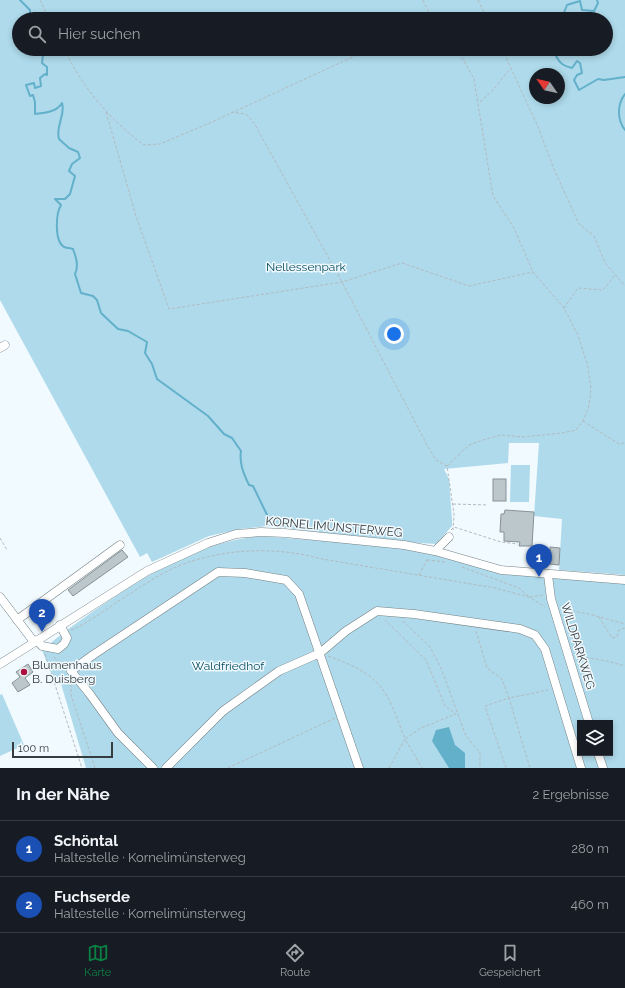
<!DOCTYPE html>
<html lang="de">
<head>
<meta charset="utf-8">
<style>
	:root { --surface:#171b24; --page:#20242c; --text:#f1f3f6; --muted:#9ea1a6; --line:#363941; --accent:#0b8043 }
	body { margin:0; font-family:Raleway,sans-serif; background:var(--page); color:var(--text) }
	.controls { position:absolute; right:12px; bottom:12px; display:grid; overflow:hidden; border-radius:0px; box-shadow:0 2px 6px #0003 }
	.controls button { width:36px; height:36px; display:grid; place-items:center; padding:0; border:0; border-bottom:1px solid var(--line); background:var(--surface); color:var(--text); font:20px sans-serif }
	.compass { position:absolute; left:529px; top:68px; width:36px; height:36px; border-radius:50%; background:var(--surface); box-shadow:0 2px 6px #0003; rotate:304deg }
	.scale { position:absolute; left:12px; bottom:10px; width:101px; box-sizing:border-box; padding-left:4px; border:2px solid #373c3e; border-top:0; font-size:11px; line-height:14px; white-space:nowrap; color:#373c3e; -webkit-text-stroke:3px #f1fafe; paint-order:stroke }
	.you { position:absolute; left:394px; top:334px; width:14px; height:14px; margin:-10px; border:3px solid #fff; border-radius:50%; background:#1a73e8; box-shadow:0 0 0 6px #1a73e833 }
	.badge { display:grid; place-items:center; width:26px; height:26px; border-radius:50%; background:var(--accent); color:#fff; font-size:13px; font-weight:700 }
	.pin { position:absolute; translate:-50% -33px; filter:drop-shadow(0 1px 2px #0008) }
	.pin::after { content:''; position:absolute; top:21px; width:14px; height:12px; background:inherit; clip-path:polygon(0 0,100% 0,50% 100%) }
	.list { margin:0; padding:0; list-style:none }
	h2 { display:flex; justify-content:space-between; align-items:center; height:52px; margin:0; padding:0 16px; font-size:17px }
	h2 small { font-size:13px; font-weight:400; color:var(--muted) }
	.list li { display:grid; grid-template-columns:26px 1fr auto; gap:12px; align-items:center; box-sizing:border-box; height:56px; padding:0 16px; border-top:1px solid var(--line) }
	.list b { display:block; font-size:15px; white-space:nowrap }
	.list p { margin:0; font-size:13px; white-space:nowrap; color:var(--muted) }
	.list em { font-size:13px; font-style:normal; color:var(--muted) }
	.icon { flex:none; width:22px; height:22px; fill:none; stroke:currentColor; stroke-width:2; stroke-linecap:round; stroke-linejoin:round }
	.map { position:relative; flex:none; width:625px; height:768px; overflow:hidden }
	.search { position:absolute; background:var(--surface); box-shadow:0 2px 6px #0003; left:12px; right:12px; top:12px; height:44px; display:flex; align-items:center; gap:10px; box-sizing:border-box; padding:0 14px; border-radius:22px; color:var(--muted); font-size:15px }
	.sheet { height:164px; background:var(--surface) }
	nav { display:flex; justify-content:space-around; align-items:center; box-sizing:border-box; height:56px; border-top:1px solid var(--line); background:var(--surface); font-size:11px; color:var(--muted) }
	nav a { display:grid; justify-items:center; gap:2px }
	nav .on { color:var(--accent) }
	.map>svg:first-child { display:block }
	.green { fill:#aedaeb; fill-rule:evenodd }
	.water { fill:#63b0cb }
	.lines { fill:none; stroke-linecap:round; stroke-linejoin:round }
	.stream { stroke:#63b0cb; stroke-width:2 }
	.building { fill:#bbc7cb; stroke:#879297 }
	.minor-casing { stroke:#768185; stroke-width:9 }
	.path { stroke:#b3babe; stroke-width:1; stroke-dasharray:3 2; stroke-linecap:butt }
	.minor { stroke:#fff; stroke-width:8 }
	.poi-dot { fill:#a9123d; stroke:#f1fafe; stroke-width:1.5 }
	.labels { text-anchor:middle; dominant-baseline:central; stroke-width:3; stroke-linejoin:round; paint-order:stroke }
	.park-label { font-size:12px; fill:#084d60; stroke:#f1fafe }
	.street-label { font-size:12px; fill:#373c3e; stroke:#f1fafe }
	.poi-label { font-size:12px; fill:#373c3e; stroke:#f1fafe; text-anchor:start }
</style>
</head>
<body>
<div class="map">
<svg width="625" height="768" viewBox="0 0 625 768">
	<rect width="100%" height="100%" fill="#f1fafe"/>
	<!-- green -->
	<g class="green">
		<path d="M0,0h625v575l-66,-5 3,-51 -28,-3 5,-73h-30l-1,20 -64,6 5,10 3,41v6l-16,18 -46,-3 -122,-15 -28,3 -31,7 -57,26 -5,-9 -7,4 -140,-257zM19,19h587v30h-587zM535,74h24v24h-24z"/>
		<polygon points="511,465 530,465 529,502 510,502"/>
		<path d="M260,536l139,11 32,6 88,22 106,8v185h-539l-27,-91 -5,3 -12,-30c24,-20 48,-37 74,-54 46,-30 88,-54 144,-60zM580,723h30v30h-30z"/>
		<polygon points="2,694 24,745 0,756 0,695"/>
	</g>
	<!-- water -->
	<polygon class="water" points="449,727 455,745 465,753 465,768 449,768 432,741 436,730"/>
	<g class="lines">
		<!-- stream -->
		<g class="stream">
			<polyline points="20,0 30,10 30,19"/>
			<polyline points="559,19 562,18 567,5 580,1 582,10 594,11 598,3 597,0"/>
			<path d="M40,49l3,6 -1,8 5,4v8l-2,-1 -5,4 1,8 -6,2 -1,-5 -8,2 4,11 3,-1 2,7v12c9,-1 22,-2 27,-11 4,12 -7,23 -3,36l10,9 9,4 2,6 -8,6 -3,7 6,5 -5,18 -5,5h-10l6,6c-5,8 -7,36 3,42 2,1 6,1 9,2 3,8 6,17 2,25l6,19 12,3 4,4 4,13 17,16 10,2 19,11 -2,11 7,11 5,15 51,37 16,18 8,4 9,13c-2,13 3,23 8,34l4,1 17,35"/>
			<path d="M562,49l-6,7c4,8 8,10 16,12l5,-7 3,2 2,10 -5,2 -3,5 5,10 19,-11 6,1 21,-3"/>
			<path d="M625,94c-8,10 -8,26 0,36"/>
		</g>
	</g>
	<!-- building -->
	<g class="building">
		<rect x="493" y="479" width="13" height="22"/>
		<polygon points="505,510 534,512 532,546 519,546 520,542 504,541 504,532 500,532 501,514 504,514"/>
		<polygon points="550,547 560,548 559,565 532,562 532,550 550,551"/>
		<polygon points="122,550 128,557 73,596 68,590"/>
		<polygon points="28,664 33,672 25,678 30,685 18,692 12,683 20,677 16,672"/>
	</g>
	<g class="lines">
		<defs>
			<g id="minor">
				<polyline points="0,348 5,345"/>
				<polyline points="435,551 449,537"/>
				<polyline points="548,575 551,599 589,723"/>
				<polyline points="0,597 34,642"/>
				<polyline points="17,620 120,545"/>
				<polyline points="37,640 42,646 58,649 64,644 67,638 60,625"/>
				<polyline points="0,664 147,571 208,543 236,534 261,532 285,533 404,545 435,551 501,570 625,580"/>
				<polyline points="598,753 603,768"/>
				<polyline points="153,768 118,733 89,693 71,671 93,655 218,572 245,573 286,580 299,594 359,768"/>
				<polyline points="166,768 223,711 279,671 320,653 346,631 377,611 414,614 520,629 535,635 545,649 581,768"/>
			</g>
		</defs>
		<!-- minor casing -->
		<use href="#minor" class="minor-casing"/>
		<!-- path -->
		<g class="path">
			<polyline points="40,0 49,19"/>
			<polyline points="423,0 432,19"/>
			<polyline points="478,0 487,19"/>
			<path d="M64,49c19,39 45,70 80,96l16,-1 52,-22 158,-73"/>
			<polyline points="502,49 539,129 553,167 579,224 594,236 605,263 625,286"/>
			<polyline points="480,102 493,90 510,69"/>
			<polyline points="106,112 136,216 169,309 342,282 402,263 469,286 533,272"/>
			<polyline points="231,112 246,114 254,123 342,282 426,443 436,460 447,466 454,514 453,530"/>
			<polyline points="564,308 578,288 603,290 615,275"/>
			<polyline points="583,421 619,444 625,443"/>
			<polyline points="447,466 469,445 486,439 501,435 523,437 562,433 576,430 583,421 589,406 591,389 588,367 578,335 564,308 533,272 514,228 493,196 474,79 463,59 454,49"/>
			<polyline points="453,504 488,505"/>
			<polyline points="451,530 454,527 501,542 518,544"/>
			<polyline points="0,538 7,550"/>
			<polyline points="427,560 446,562"/>
			<polyline points="462,567 519,588 529,597 544,595"/>
			<polyline points="419,575 428,558"/>
			<polyline points="562,609 589,614 625,624"/>
			<polyline points="599,617 612,638 617,637 619,630 625,628"/>
			<polyline points="403,621 430,647 441,668 466,736 480,753 480,768"/>
			<path d="M71,630c22,-9 40,-25 60,-37 14,-9 29,-19 45,-26 46,-19 99,-21 146,-8l173,29 34,9 16,10"/>
			<polyline points="476,631 487,668 502,679 509,698 548,690"/>
			<polyline points="45,654 82,768"/>
			<path d="M328,656c55,20 57,31 77,83l16,-11 35,-14 -11,-8 -19,-46 -41,-40"/>
			<polyline points="576,656 607,661 625,666"/>
			<polyline points="54,657 65,667"/>
			<polyline points="71,684 71,695 95,768"/>
			<polyline points="228,768 335,718"/>
			<polyline points="389,768 405,739 422,768"/>
			<polyline points="506,768 485,706 509,698 530,768"/>
		</g>
		<!-- minor -->
		<use href="#minor" class="minor"/>
	</g>
	<!-- markers -->
	<circle class="poi-dot" cx="24" cy="672" r="4"/>
	<g class="labels">
		<!-- park labels -->
		<g class="park-label">
			<text x="306" y="267">Nellessenpark</text>
			<text x="228" y="666">Waldfriedhof</text>
		</g>
		<!-- street labels -->
		<g class="street-label">
			<text transform="translate(334 527) rotate(5)">KORNELIMÜNSTERWEG</text>
			<text transform="translate(578 646) rotate(73)">WILDPARKWEG</text>
		</g>
		<!-- poi labels -->
		<g class="poi-label">
			<text x="32" y="665">Blumenhaus<tspan x="32" dy="14">B. Duisberg</tspan></text>
		</g>
	</g>
</svg>
<div class="controls">
<button><svg class="icon" aria-label="layers" viewBox="0 0 24 24"><path d="M12 4l9 5-9 5-9-5zM3 14l9 5 9-5"/></svg></button>
</div>
<svg class="compass" viewBox="-18 -18 36 36"><path d="M0-13l5 13h-10z" fill="#e53935"/><path d="M0 13l5-13h-10z" fill="#9ea1a6"/></svg>
<div class="scale">100 m</div>
<div class="you"></div>
<div class="pin badge" style="left:539px;top:577px;background:#1a4fb4">1</div>
<div class="pin badge" style="left:42px;top:632px;background:#1a4fb4">2</div>
<div class="search"><svg class="icon" aria-label="search" viewBox="0 0 24 24"><circle cx="10" cy="10" r="6"/><path d="M15 15l6 6"/></svg>Hier suchen</div>
</div>
<section class="sheet">
<h2>In der Nähe<small>2 Ergebnisse</small></h2>
<ul class="list">
<li><span class="badge" style="background:#1a4fb4">1</span><div><b>Schöntal</b><p>Haltestelle · Kornelimünsterweg</p></div><em>280 m</em></li>
<li><span class="badge" style="background:#1a4fb4">2</span><div><b>Fuchserde</b><p>Haltestelle · Kornelimünsterweg</p></div><em>460 m</em></li>
</ul>
</section>
<nav>
<a class="on"><svg class="icon" aria-label="map" viewBox="0 0 24 24"><path d="M3 6l6-2 6 2 6-2v14l-6 2-6-2-6 2zM9 4v14M15 6v14"/></svg>Karte</a>
<a><svg class="icon" aria-label="directions" viewBox="0 0 24 24"><path d="M12 3l9 9-9 9-9-9zM9 14v-3h6M13 9l2 2-2 2"/></svg>Route</a>
<a><svg class="icon" aria-label="saved" viewBox="0 0 24 24"><path d="M7 4h10v16l-5-4-5 4z"/></svg>Gespeichert</a>
</nav>
</body>
</html>
